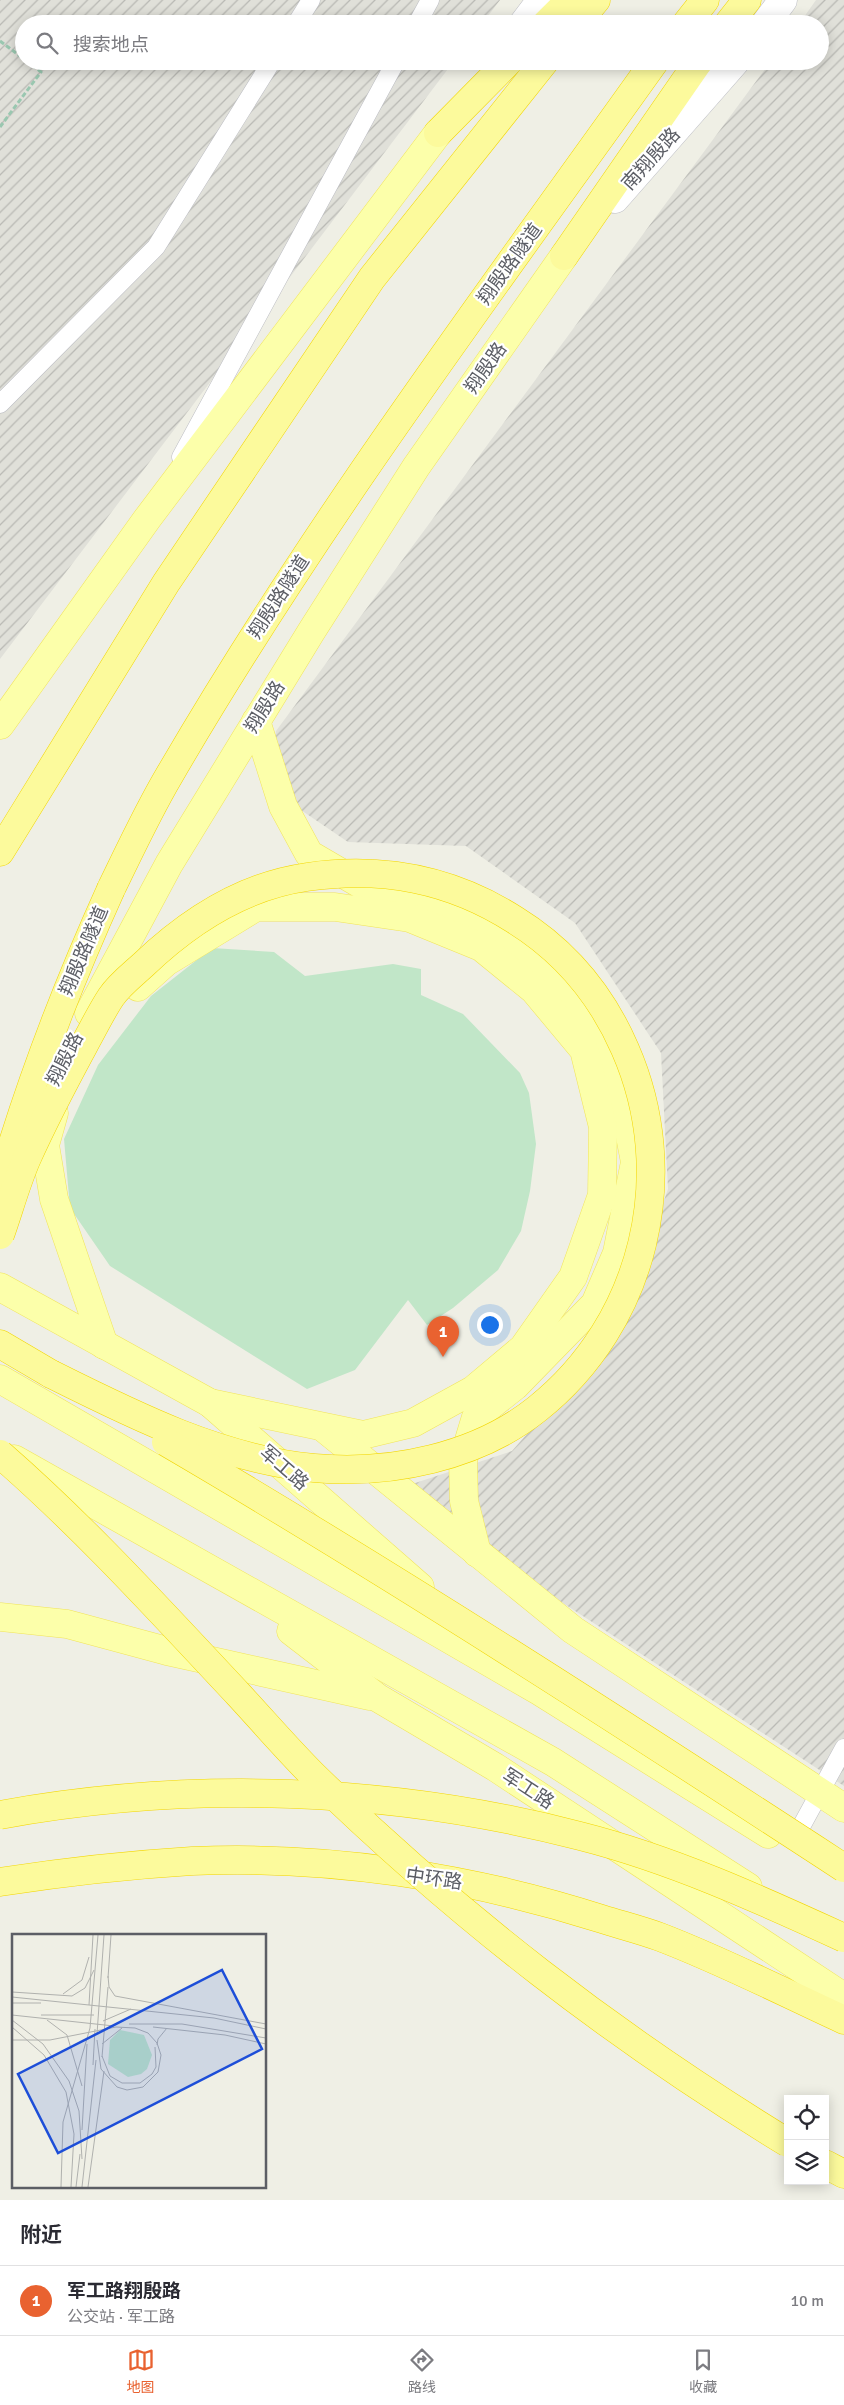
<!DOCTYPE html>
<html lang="zh">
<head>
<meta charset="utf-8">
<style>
	:root { --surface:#fff; --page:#f2f2f3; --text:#2b2b33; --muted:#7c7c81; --line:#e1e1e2; --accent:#e96230 }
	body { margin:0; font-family:Signika,"Noto Sans SC",sans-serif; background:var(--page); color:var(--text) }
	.controls { position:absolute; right:15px; bottom:15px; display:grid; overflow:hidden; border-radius:0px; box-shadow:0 2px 12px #0003 }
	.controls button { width:45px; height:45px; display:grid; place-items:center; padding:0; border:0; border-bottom:1px solid var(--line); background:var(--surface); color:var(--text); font:25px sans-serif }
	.you { position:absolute; left:489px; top:1324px; width:18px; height:18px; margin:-12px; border:4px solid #fff; border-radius:50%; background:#1a73e8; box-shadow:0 0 0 8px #1a73e833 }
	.badge { display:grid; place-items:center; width:32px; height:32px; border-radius:50%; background:var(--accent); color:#fff; font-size:16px; font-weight:700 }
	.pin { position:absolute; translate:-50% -41px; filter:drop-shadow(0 1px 2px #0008) }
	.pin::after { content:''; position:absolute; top:26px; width:18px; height:15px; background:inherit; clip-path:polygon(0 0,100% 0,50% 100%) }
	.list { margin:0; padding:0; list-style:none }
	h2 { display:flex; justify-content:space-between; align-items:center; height:65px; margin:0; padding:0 20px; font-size:21px }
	h2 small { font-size:16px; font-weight:400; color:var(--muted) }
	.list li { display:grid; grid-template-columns:32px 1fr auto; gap:15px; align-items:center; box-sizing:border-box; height:70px; padding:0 20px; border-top:1px solid var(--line) }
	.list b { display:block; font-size:19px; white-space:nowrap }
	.list p { margin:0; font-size:16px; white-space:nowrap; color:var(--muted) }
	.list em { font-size:16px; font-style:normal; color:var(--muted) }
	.icon { flex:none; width:28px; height:28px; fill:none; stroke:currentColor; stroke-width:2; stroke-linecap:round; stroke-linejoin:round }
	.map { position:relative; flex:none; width:844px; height:2200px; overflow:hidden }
	.search { position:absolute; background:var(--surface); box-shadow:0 2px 12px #0003; left:15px; right:15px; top:15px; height:55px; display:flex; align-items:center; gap:12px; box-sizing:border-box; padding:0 18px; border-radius:28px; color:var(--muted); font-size:19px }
	.sheet { height:135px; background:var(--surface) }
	nav { display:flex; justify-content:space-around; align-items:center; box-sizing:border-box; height:70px; border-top:1px solid var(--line); background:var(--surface); font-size:14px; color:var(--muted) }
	nav a { display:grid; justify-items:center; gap:2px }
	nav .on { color:var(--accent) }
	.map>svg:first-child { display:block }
	.industrial { fill:url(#industrial-furrows) }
	.green { fill:#c1e6c8 }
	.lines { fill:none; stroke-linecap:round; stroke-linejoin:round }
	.service-casing { stroke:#bcbdc3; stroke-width:19 }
	.secondary-casing { stroke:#bdbec5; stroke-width:29 }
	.primary-casing { stroke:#f1e45b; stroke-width:29 }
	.trunk-casing { stroke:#f3d601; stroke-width:29 }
	.path { stroke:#9ac7b0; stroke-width:3; stroke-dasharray:5 2.5; stroke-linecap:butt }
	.service { stroke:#fff; stroke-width:18 }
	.secondary { stroke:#fff; stroke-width:28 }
	.primary { stroke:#fcffaa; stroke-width:28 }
	.trunk { stroke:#fcfa9c; stroke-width:28 }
	.trunk-bridge-casing { stroke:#f3d601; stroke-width:29; stroke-linecap:butt }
	.trunk-bridge { stroke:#fcfa9c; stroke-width:28 }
	.labels { text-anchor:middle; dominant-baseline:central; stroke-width:4.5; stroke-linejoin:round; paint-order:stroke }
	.street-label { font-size:19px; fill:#5c5e65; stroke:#fff }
	.inset-road { fill:none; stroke:#b0b1ae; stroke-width:1 }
	.view { fill:#1d4ed8; fill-opacity:0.15; stroke:#1d4ed8; stroke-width:2.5 }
	.inset-edge { fill:none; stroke:#5c5e65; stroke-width:2.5 }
</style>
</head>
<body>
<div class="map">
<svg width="844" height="2200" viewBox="0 0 844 2200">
	<defs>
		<pattern id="industrial-furrows" width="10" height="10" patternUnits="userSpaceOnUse" patternTransform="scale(1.25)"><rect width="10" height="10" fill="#e0e0d9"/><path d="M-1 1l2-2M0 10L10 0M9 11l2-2" fill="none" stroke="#b9b9b4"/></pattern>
	</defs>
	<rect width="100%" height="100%" fill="#efefe5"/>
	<!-- industrial -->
	<g class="industrial">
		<polygon points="0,0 500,0 482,24 24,24 24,61 454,61 0,659"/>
		<polygon points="816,0 844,0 844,1786 391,1491 512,1451 619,1329 668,1189 661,1053 575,923 466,846 348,842 267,787 276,731 771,61 820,61 820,24 799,24"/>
	</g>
	<!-- green -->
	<polygon class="green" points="212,948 274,952 305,976 393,964 421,969 421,995 463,1014 520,1073 529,1093 536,1144 530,1191 521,1231 498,1270 453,1308 427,1325 408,1300 355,1370 307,1389 110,1266 70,1208 64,1139 98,1065 151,996"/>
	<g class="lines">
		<defs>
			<g id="service">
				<polyline points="296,24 311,0"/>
				<polyline points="417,24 430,0"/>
				<polyline points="0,404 156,247 272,61"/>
				<polyline points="181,457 396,61"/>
				<polyline points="796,1836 844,1748"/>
			</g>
			<g id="secondary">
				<polyline points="523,24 541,0"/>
				<polyline points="765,24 783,0"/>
				<polyline points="615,199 736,61"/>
			</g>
			<g id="primary">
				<polyline points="256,721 283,806 309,854 369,889 405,898 497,931 558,979 600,1038 622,1094 635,1162 617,1253 595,1304 515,1386 476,1417 463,1460 464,1501 477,1553"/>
				<polyline points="0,725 147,519 438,133"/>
				<polyline points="138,987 166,962 256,907 335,907 410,918 481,947 534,990 584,1050 603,1127 602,1195 573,1277 523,1348 473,1390 413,1423 363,1435 210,1403"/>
				<polyline points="89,1013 169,864 311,632 416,467 564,256"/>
				<polyline points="54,1113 45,1145 54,1199 104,1345"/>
				<polyline points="0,1287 210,1403 420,1587"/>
				<polyline points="0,1379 539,1691 768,1834"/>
				<polyline points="325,1429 573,1630 844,1808"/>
				<polyline points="14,1459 553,1762 748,1887"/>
				<polyline points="0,1617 67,1624 167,1651 370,1696"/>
				<polyline points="291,1631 378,1698 495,1767 844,1997"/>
			</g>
			<g id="trunk">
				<polyline points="546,24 570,0"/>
				<polyline points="576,24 596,0"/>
				<polyline points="686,24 705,0"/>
				<polyline points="728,24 747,0"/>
				<polyline points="438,133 509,61"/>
				<polyline points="564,256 699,61"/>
				<polyline points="0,852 166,583 372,278 545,61"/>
				<path d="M111,889c19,-39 37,-78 59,-115 145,-249 318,-479 485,-713"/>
				<polyline points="0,1344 51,1374"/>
				<path d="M0,1882c64,-10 127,-17 192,-21 137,-6 279,16 410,58 19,6 39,11 58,18 63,24 123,55 184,83"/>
				<polyline points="825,2164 844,2174"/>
			</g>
		</defs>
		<!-- service casing -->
		<use href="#service" class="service-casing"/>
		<!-- secondary casing -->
		<use href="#secondary" class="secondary-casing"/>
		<!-- primary casing -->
		<use href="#primary" class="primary-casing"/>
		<!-- trunk casing -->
		<use href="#trunk" class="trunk-casing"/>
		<!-- path -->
		<g class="path">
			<polyline points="0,41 24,59"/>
			<polyline points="0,127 41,72 27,61"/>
		</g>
		<!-- service -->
		<use href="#service" class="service"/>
		<!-- secondary -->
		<use href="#secondary" class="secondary"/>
		<!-- primary -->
		<use href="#primary" class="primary"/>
		<!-- trunk -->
		<use href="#trunk" class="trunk"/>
		<defs>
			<g id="trunk-bridge">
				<path d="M2,1179c29,-100 66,-195 109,-290"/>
				<path d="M0,1235c9,-25 16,-52 27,-77 17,-38 37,-76 57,-113 9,-16 17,-33 27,-48 8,-12 21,-22 32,-32 46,-44 100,-79 164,-88 76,-11 144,2 208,43 50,31 87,76 110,129 55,125 20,274 -88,360 -60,48 -147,66 -223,59 -94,-9 -181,-53 -263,-94"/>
				<path d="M166,1442c230,135 454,280 678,426"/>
				<path d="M0,1454c85,74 161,158 238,240 25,27 49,55 75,81 147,143 300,261 475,368"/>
				<path d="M0,1815c191,-35 392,-28 580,21 91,23 179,63 264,102"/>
			</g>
		</defs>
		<!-- trunk-bridge casing -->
		<use href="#trunk-bridge" class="trunk-bridge-casing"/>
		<!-- trunk-bridge -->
		<use href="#trunk-bridge" class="trunk-bridge"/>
	</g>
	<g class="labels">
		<!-- street labels -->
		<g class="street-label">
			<text transform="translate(651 159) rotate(-48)">南翔殷路</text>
			<text transform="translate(510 264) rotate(-54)">翔殷路隧道</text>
			<text transform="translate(486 368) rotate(-55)">翔殷路</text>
			<text transform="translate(279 597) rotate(-57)">翔殷路隧道</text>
			<text transform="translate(265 707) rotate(-58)">翔殷路</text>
			<text transform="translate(84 951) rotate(-67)">翔殷路隧道</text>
			<text transform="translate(65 1059) rotate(-63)">翔殷路</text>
			<text transform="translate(284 1468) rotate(41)">军工路</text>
			<text transform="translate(528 1789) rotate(33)">军工路</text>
			<text transform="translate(434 1879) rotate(8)">中环路</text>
		</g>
	</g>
	<!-- overview -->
	<g transform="translate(12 1934)">
		<rect width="254" height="254" fill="#efefe5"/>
		<path d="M108,96l24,5 8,20 -5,14 -6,5 -13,3 -20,-13 2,-24z" fill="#c1e6c8"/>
		<path class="inset-road" d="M96,42l1,11 6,9 151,28M96,44l3,-43M0,58l60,4 13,-8 9,-18M51,60l19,-14 7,-23M0,63l202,21 52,11M0,69h29M77,71l4,-70M0,81l102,11M29,81h53M0,86l31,24 26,37 10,30 3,48M35,86l20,15 15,51M91,87l28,-12M117,90h53l84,14M0,93l32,28 22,37 8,42 -3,53M141,93l72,8 41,9M85,100l7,-99M0,106h38l66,-13 19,1 13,5 9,10 4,12 -3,17 -15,15 -16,3 -10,-3 -16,-18 -4,-29M90,110l20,-16M145,111l1,-6 9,-11M90,122l8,20 12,7h18l12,-9 4,-7 -1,-20M90,123l6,-70M81,131l2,-36M70,196l5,-86M49,253l2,-65 27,-94 8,-93M64,253l4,-33M70,253l14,-127M76,253l16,-116"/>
		<path class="view" d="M210,36l40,79 -204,104 -40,-79z"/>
		<rect width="254" height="254" class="inset-edge"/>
	</g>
</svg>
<div class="controls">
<button><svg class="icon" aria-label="locate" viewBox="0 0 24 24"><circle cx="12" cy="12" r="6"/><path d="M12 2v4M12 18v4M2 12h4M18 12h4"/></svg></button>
<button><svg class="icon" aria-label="layers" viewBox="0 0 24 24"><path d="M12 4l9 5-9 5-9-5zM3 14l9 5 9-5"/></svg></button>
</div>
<div class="you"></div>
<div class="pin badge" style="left:443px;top:1357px">1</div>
<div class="search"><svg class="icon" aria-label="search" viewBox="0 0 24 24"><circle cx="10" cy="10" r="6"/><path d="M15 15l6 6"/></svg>搜索地点</div>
</div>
<section class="sheet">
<h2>附近<small></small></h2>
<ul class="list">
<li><span class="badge">1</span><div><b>军工路翔殷路</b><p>公交站 · 军工路</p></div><em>10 m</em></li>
</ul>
</section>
<nav>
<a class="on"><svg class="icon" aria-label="map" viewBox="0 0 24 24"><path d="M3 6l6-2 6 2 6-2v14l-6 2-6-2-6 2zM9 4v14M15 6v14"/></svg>地图</a>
<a><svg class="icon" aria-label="directions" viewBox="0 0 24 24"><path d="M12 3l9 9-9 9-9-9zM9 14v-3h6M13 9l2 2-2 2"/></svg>路线</a>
<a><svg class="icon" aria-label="saved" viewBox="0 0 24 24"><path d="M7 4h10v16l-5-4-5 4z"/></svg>收藏</a>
</nav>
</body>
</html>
